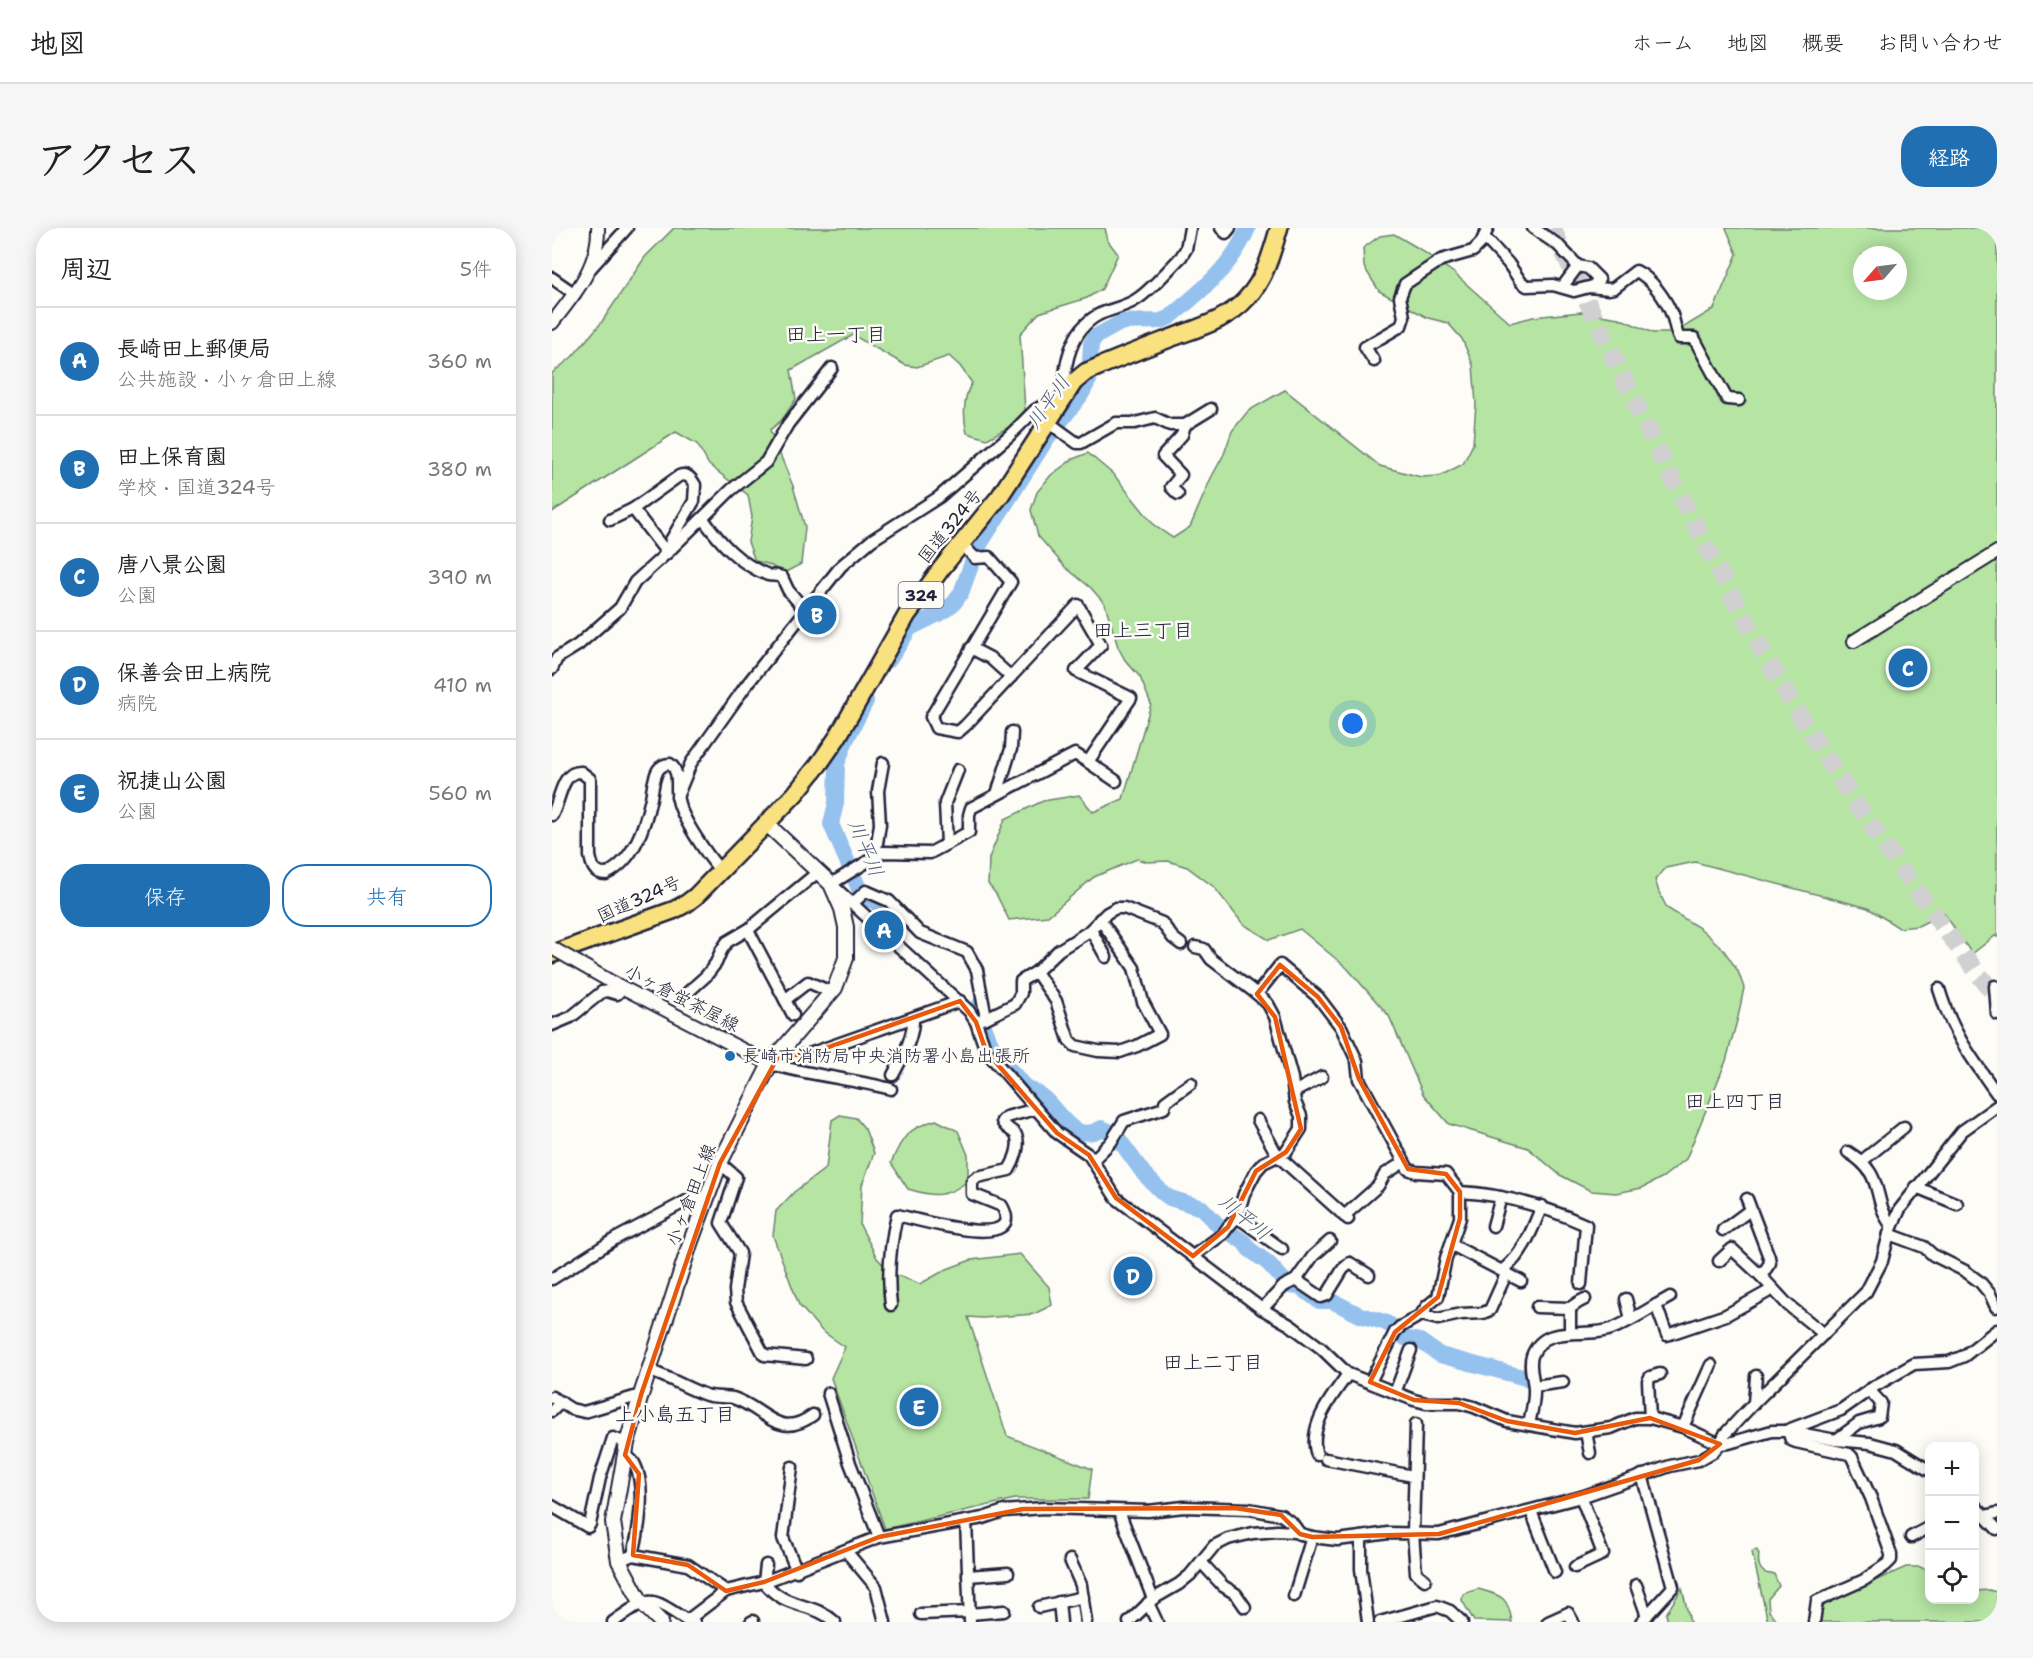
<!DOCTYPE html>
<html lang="ja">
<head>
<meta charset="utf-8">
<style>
	:root { --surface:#fff; --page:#f6f6f6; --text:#222; --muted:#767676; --line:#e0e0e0; --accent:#1f6fb2 }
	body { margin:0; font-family:"Shantell Sans","Klee One",sans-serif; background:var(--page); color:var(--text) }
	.controls { position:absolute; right:18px; bottom:18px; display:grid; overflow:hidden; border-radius:12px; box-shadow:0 3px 15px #0003 }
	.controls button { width:54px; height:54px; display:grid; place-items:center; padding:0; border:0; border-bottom:2px solid var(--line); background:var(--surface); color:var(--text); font:30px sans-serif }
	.compass { position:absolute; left:1301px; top:18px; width:54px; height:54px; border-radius:50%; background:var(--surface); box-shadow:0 3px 15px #0003; rotate:242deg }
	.you { position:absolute; left:801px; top:496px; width:21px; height:21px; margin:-15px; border:4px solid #fff; border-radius:50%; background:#1a73e8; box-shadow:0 0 0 9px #1a73e833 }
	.badge { display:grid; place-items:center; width:39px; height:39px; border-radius:50%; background:var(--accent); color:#fff; font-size:20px; font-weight:700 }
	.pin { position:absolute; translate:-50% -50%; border:3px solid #fff; box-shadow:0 2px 6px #0006 }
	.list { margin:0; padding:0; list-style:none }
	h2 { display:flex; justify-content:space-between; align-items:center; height:78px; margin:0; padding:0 24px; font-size:26px }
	h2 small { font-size:20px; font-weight:400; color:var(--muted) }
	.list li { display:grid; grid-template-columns:39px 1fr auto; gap:18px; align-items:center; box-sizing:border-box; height:108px; padding:0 24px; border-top:2px solid var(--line) }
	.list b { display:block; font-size:22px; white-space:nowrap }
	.list p { margin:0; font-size:20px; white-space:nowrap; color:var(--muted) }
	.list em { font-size:20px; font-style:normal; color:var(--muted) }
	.actions { display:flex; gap:12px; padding:18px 24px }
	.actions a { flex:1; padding:14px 0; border:2px solid var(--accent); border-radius:24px; text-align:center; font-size:21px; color:var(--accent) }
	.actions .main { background:var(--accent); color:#fff }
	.icon { flex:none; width:33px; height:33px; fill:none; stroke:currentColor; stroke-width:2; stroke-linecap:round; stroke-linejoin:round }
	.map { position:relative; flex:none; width:1445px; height:1394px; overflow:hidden; border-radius:24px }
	header { display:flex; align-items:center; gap:36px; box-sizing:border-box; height:84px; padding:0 30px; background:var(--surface); border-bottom:2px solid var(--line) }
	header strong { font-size:28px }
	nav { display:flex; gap:33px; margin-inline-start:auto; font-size:21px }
	.intro { display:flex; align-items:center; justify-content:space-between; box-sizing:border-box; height:144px; padding:0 36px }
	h1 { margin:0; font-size:42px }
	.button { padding:15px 27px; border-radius:24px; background:var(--accent); color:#fff; font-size:21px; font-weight:700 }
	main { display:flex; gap:36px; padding:0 36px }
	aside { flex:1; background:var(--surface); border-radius:24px; box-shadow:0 3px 15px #0003 }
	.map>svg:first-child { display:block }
	.green { fill:#b5e4a3; stroke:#6c836f; stroke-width:1.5; fill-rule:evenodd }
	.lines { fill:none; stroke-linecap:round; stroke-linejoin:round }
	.river { stroke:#94c1ee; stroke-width:16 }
	.motorway-tunnel { stroke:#d1d0d1; stroke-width:18; stroke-dasharray:18 9; stroke-linecap:butt }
	.minor-casing { stroke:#22223b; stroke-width:15 }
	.tertiary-casing { stroke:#22223b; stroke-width:16 }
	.secondary-casing { stroke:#22223b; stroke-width:18 }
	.trunk-casing { stroke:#22223b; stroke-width:21 }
	.minor { stroke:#fdfcf7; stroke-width:10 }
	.tertiary { stroke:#fdfcf7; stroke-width:12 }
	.secondary { stroke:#fdfcf7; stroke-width:14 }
	.trunk { stroke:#fae180; stroke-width:16 }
	.tertiary-bridge-casing { stroke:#22223b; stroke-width:16; stroke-linecap:butt }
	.tertiary-bridge { stroke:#fdfcf7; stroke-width:12 }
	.marked { fill:none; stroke:#e8590c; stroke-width:4.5; stroke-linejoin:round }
	.poi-dot { fill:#1f6fb2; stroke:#fdfcf7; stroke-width:2 }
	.labels { text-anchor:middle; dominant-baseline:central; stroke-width:5; stroke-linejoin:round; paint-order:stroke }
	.shield { fill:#fdfcf7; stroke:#646373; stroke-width:1.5 }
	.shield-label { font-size:16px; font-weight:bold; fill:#22223b }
	.street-label { font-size:18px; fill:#22223b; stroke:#fdfcf7 }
	.poi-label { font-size:18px; fill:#22223b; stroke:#fdfcf7; text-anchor:start }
	.neighbourhood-label { font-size:20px; fill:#22223b; stroke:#fdfcf7 }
	.water-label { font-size:20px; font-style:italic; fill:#4a5a7a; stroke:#fdfcf7 }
</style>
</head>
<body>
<header>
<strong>地図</strong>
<nav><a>ホーム</a><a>地図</a><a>概要</a><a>お問い合わせ</a></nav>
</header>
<div class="intro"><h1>アクセス</h1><a class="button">経路</a></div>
<main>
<aside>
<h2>周辺<small>5件</small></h2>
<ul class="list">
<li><span class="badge">A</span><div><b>長崎田上郵便局</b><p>公共施設 · 小ヶ倉田上線</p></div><em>360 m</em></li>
<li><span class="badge">B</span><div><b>田上保育園</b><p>学校 · 国道324号</p></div><em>380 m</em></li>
<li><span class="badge">C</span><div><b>唐八景公園</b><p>公園</p></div><em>390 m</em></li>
<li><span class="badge">D</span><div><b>保善会田上病院</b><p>病院</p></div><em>410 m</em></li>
<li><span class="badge">E</span><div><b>祝捷山公園</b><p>公園</p></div><em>560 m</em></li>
</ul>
<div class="actions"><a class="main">保存</a><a>共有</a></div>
</aside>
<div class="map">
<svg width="1445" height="1394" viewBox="0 0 1445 1394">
	<rect width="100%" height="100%" fill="#fdfcf7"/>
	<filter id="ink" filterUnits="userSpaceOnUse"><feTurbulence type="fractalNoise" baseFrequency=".0167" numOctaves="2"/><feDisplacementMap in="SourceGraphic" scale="12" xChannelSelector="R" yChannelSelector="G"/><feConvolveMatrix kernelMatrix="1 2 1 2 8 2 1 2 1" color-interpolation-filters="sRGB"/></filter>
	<g filter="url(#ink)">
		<!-- green -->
		<g class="green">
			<path d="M122,0h431l3,13 10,13 -16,35 -15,9 -48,15 -19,21 5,76 -16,17 -22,12 -20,-6c-4,-15 -4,-37 5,-50l-12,-17 -11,-10 -32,11 -12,-2 -52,-30 -62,35 5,29 -14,21 -12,10 23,56 12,41 -4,37 -17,9 -16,-9 -13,-3 -7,-19 4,-25 -4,-22 -39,-30 -12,-21 -21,-12 -124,80v-139l20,-16 29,-34 44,-66z"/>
			<path d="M1174,0h271v709l-2,-1 -23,18 -28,-41 -26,13 -19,2 -31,-20 -173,-46 -29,6 -11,12 4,12 8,16 34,21 22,20 15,22 6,17 -6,29 -12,44 -40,98 -23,18 -21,11 -26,5 -25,-2 -31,-16 -32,-27 -79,-24 -26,-30 -34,-78 -42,-48 -47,-39 -31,11 -26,-16 -29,-37 -27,-20 -19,-6 -21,1 -10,-3 -43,18 -46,39 -39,4 -13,-26 -8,-10 1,-26 16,-39 38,-18 36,-6 14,17 30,-13 28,-95 -11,-27 -15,-17 -7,-13 -13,-43 -14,-16 -26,-21 -27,-31 -7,-26 6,-18 14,-17 22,-16 15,-6 26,22 41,51 18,12 17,-11 21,-49 13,-24 8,-23 16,-20 37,-21 95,76 41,11 19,-1 23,-12 10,-20 3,-40 -3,-39 -11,-26 -14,-16 -20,-5 -49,-27 -15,-24 -1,-19 17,-12 14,-2 24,14 36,25 56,50 23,-6 48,-5 38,6 34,15h21l40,-24 23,-55zM1310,27h36v36h-36z"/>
			<polygon points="288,887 304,890 313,901 322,925 310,957 308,997 325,1030 339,1045 368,1056 395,1041 419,1032 468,1026 497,1059 500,1077 482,1086 430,1090 416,1089 455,1208 540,1241 536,1271 463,1271 333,1301 279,1150 293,1119 270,1103 247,1077 221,1008 224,983 242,964 274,940 280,892"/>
			<path d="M384,892l22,11 10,24v26c-22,17 -34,16 -60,8l-17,-26c11,-26 17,-35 45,-43z"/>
			<path d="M1204,1321l3,5c-2,12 2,21 15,20l5,12 -11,13 1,12 9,11h-10l-16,-70z"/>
			<polygon points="1354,1339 1368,1339 1377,1343 1378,1372 1422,1372 1423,1363 1437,1362 1445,1364 1445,1394 1268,1394 1269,1385 1273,1375"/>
			<polygon points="1130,1360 1138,1394 1116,1394 1114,1386"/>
			<path d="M926,1361c24,7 30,7 34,33l-38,-1 -12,-21 1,-6z"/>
		</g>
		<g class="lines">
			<!-- river -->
			<g class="river">
				<path d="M337,432l21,-32 34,-17 10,-8 7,-10 16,-44 69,-109 35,-45 8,-15 2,-36 4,-7 27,-15 39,-1 9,-4c31,-26 62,-50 78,-89"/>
				<polyline points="314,473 294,512 285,536 284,575 279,596 308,663 313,669 338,681 353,695"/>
				<path d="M428,776c2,30 15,49 34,70 4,5 8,11 13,14 4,3 9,4 12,6 21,15 32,52 63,34l11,5 5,5 26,36 19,19 7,5 32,10 16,17 26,17 5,7 19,14 21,23 11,1 19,14h13l28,14 24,7 10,5 11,11 15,3 20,14 86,23"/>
			</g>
			<!-- motorway-tunnel -->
			<path class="motorway-tunnel" d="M1000,0c85,176 165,357 270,523 54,85 113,167 175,247"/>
			<defs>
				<g id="minor">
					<polyline points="669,0 674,5 678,0"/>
					<polyline points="981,0 1006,17 1026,38 1036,40 1047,51 1040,59"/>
					<path d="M932,9l24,26 13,19 6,4 26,-1 21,6 15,-4 20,2 5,-1 22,-17c15,7 30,28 36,44 3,8 3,15 7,23h15l33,61 12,1"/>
					<polyline points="38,41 75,0"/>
					<polyline points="0,50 23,66"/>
					<polyline points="1011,58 1026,38"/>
					<polyline points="822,133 813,119 849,98 852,89 848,69 853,56 889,32 921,23 929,15 936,0"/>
					<path d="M514,165c-4,-28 6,-64 32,-78 12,-6 28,-8 39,-16 14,-9 32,-30 44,-42l5,-8 4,-21"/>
					<polyline points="496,194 525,215 529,215 564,195 583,195 603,190 618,197 633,197 659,181"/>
					<polyline points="626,266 619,259 629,247 611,228 630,207 633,197"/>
					<polyline points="81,281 115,325"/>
					<path d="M151,291c18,24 35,44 65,56 4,1 9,0 14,2l6,13 17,20"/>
					<polyline points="409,315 423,330 437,329 459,354 379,489 384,500 406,504 413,498 526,377 549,417 524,443 579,470 536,534 564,553"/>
					<polyline points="117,323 179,262 214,234 236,196 280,140"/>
					<polyline points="419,420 438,430 459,449"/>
					<path d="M0,441l5,-11 21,-13 42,-37 15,-26 34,-31 2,-11 23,-39 1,-16c-4,-7 -8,-12 -16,-9l-46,33 -23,11"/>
					<polyline points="536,534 523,526 419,580 417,587 417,604 378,625 331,624 279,656 417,783 424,794 434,823 505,905 537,927 564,970 710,1081 738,1097 769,1120 796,1146 862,1172 874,1175 907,1175 922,1179 955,1193 1023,1205 1059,1200 1083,1190 1098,1190 1131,1199 1168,1216 1177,1215 1220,1203 1236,1203 1284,1212 1318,1215 1344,1222 1378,1243"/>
					<polyline points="445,566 459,521 460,504"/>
					<polyline points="125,569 139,535 193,459 289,338 320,312 387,269 458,207 483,182 499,173 507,176"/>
					<path d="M0,587c8,-12 9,-45 29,-43l9,7v77c2,10 4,18 16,18 28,-13 39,-48 45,-76 2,-10 2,-19 7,-28 3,-4 6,-6 12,-6 11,8 5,24 8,36 4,19 29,55 42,70"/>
					<polyline points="395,616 393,575 406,542"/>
					<polyline points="323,628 328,596 326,563 331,535"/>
					<polyline points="300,676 314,663 337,673 368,705 415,724 425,742 434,790 430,791"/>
					<polyline points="196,702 241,787"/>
					<polyline points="539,702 554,729"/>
					<polyline points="643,719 652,721 659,731 705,766"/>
					<polyline points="484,744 504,773 517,812 523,818 546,823 568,824 585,818 608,806 591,774 582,740 548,691"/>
					<polyline points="1443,758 1445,786"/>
					<path d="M1387,761c13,44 32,68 58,105"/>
					<polyline points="135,765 154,748 164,735 169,723 175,714 197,701 266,644"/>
					<polyline points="233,772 256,754 279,764"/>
					<polyline points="434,790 463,776 469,765 469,753 484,744 507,722 536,704 555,685 564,680 572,680 610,695 621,710 629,716"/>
					<polyline points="0,797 19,789 50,764 55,763 65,766 71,760"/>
					<polyline points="227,827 239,829 254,827 408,773"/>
					<path d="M218,836c40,11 81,15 121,25"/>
					<path d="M341,847c9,-17 21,-38 20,-57"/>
					<polyline points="742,864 770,849"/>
					<polyline points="706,892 725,927 796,991"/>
					<path d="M1296,924c39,24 22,44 44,75"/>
					<polyline points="541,932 559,914 572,893 612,880 613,874 639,855"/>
					<polyline points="1310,933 1352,899"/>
					<polyline points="168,935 184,949 169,995 188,1025 183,1062 184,1074 212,1127 254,1131"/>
					<polyline points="1364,959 1405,976"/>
					<path d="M908,964c45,2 86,15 126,33l-5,59"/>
					<polyline points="1195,971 1217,1029 1218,1035 1209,1048"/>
					<polyline points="792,988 826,958 833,946 852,934"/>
					<polyline points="685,989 730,1021"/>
					<polyline points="941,998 949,969"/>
					<polyline points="1171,1002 1198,982"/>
					<polyline points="1337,1006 1372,1019 1381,1027 1413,1043 1428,1054 1438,1066 1444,1079"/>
					<polyline points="900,1017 969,1053"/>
					<polyline points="641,1028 671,1006 676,999 685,989 692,966 704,943 711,935 734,924 749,901 749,888 743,874 740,850 723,789 716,776 705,766 728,737 766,769 789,799 805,833 807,851 856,941 864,944 894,946 908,964 908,990 894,1030 886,1069 875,1078 869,1087 848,1099 843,1104 818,1154"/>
					<polyline points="1167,1033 1180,1021 1209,1048 1236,1077 1272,1106"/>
					<path d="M951,1042c21,-17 29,-40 39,-64"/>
					<polyline points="0,1051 63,1011 140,970 154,970"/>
					<polyline points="744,1052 769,1069 775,1067 791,1041 798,1035 817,1047"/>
					<polyline points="1074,1071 1079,1091"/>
					<path d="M339,1077c-4,-31 -1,-60 6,-90 16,3 131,39 105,-9l-30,-12v-13l5,-4 32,-7c5,-8 12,-25 7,-35 -4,-6 -11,-6 -14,-14l4,-4 30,-8"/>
					<polyline points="1104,1077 1115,1107 1174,1087 1221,1061"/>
					<polyline points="985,1079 1018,1080"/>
					<polyline points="710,1081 732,1058 744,1052 761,1028 778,1013"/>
					<polyline points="869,1087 886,1091 909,1086 931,1085 938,1082 955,1044"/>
					<polyline points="1018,1105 1018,1080 1027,1074 1033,1071"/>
					<path d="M98,1143c19,6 36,17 56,24 9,3 19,1 27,3 32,10 45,43 80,17"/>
					<polyline points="982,1158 1011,1154"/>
					<polyline points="276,1165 298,1235 327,1309"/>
					<polyline points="843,1165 859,1122"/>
					<polyline points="0,1169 19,1181 32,1184 89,1167"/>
					<polyline points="1202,1175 1204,1148"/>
					<polyline points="0,1183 9,1174"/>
					<polyline points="1098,1190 1096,1153 1098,1149 1108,1146"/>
					<polyline points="864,1196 861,1305 864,1345 873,1352"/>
					<path d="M977,1197c2,-11 5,-22 5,-32 1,-13 -6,-24 -2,-37 13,-35 55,-16 82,-28 19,-8 38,-21 56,-31"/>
					<polyline points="1131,1199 1159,1137"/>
					<polyline points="1236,1202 1289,1182 1323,1158 1362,1136 1397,1134 1412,1128 1445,1102"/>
					<polyline points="1236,1203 1239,1212 1244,1214 1297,1226 1300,1229 1319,1270 1339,1326 1339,1332 1334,1337 1312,1352 1265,1373 1262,1394"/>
					<polyline points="1034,1204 1038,1225"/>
					<polyline points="1284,1212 1307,1195 1327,1189 1329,1175 1317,1162"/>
					<path d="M73,1227c4,3 8,5 10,10 11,21 4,67 -2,90"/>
					<path d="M765,1227c-10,-28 15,-59 31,-81"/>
					<polyline points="774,1231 861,1248"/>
					<polyline points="240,1239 231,1310 245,1343"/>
					<polyline points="1422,1277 1445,1301"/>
					<polyline points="0,1278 36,1299 38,1296 48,1250 61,1210 75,1215"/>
					<polyline points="567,1283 601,1371"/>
					<polyline points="979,1283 1003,1344"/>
					<polyline points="1433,1288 1445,1285"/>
					<polyline points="414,1293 418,1394"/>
					<polyline points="1359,1309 1378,1299"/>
					<polyline points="294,1323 324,1359 333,1394"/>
					<polyline points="518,1332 529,1357 534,1394"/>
					<polyline points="67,1333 81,1327 136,1337 174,1363"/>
					<polyline points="649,1334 671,1358 684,1366 693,1379"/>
					<path d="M214,1337l-2,17c21,28 48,19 71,40"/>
					<polyline points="1023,1339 1051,1326 1029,1269"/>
					<polyline points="416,1348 456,1345"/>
					<polyline points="1084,1357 1095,1388"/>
					<polyline points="742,1368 760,1309"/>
					<polyline points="507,1374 509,1394"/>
					<polyline points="596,1375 605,1394"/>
					<polyline points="487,1379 531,1369"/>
					<polyline points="369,1386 418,1384"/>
					<polyline points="418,1386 452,1383"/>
					<path d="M61,1394c37,-26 35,-27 73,-2l3,-1"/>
					<polyline points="142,1394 137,1391 174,1363 212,1354 327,1309 431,1290 452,1283 491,1280 596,1283 632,1279 697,1281 729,1287 740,1295 748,1306"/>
					<polyline points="199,1394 201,1393"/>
					<polyline points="577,1394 601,1371 627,1356 638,1347 662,1318 676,1311 701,1305 725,1303 742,1304 760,1309 785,1312 809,1309"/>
					<polyline points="816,1394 809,1341 809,1309 836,1305 887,1306 1029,1269 1118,1238 1147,1232 1161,1224 1168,1216 1173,1206 1202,1175 1314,1064 1330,1033 1337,1006 1348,981 1410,903 1445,878"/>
					<polyline points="828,1394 885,1378 898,1383 910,1394"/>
					<polyline points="996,1394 1016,1385 1021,1394"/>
					<polyline points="1089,1394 1121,1359 1090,1247"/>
				</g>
				<g id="tertiary">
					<path d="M0,95c22,-28 47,-57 46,-95"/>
					<polyline points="1302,413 1445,324"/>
					<polyline points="56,752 218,836"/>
				</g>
				<polyline id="secondary" points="109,1394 89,1374 67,1333 61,1294 75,1215 89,1167 139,1013 168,935 218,836 283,760 294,730 294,699 290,681 279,656 215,596"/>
				<path id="trunk" d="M0,726l122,-44 13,-7 9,-7 99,-102 24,-30 18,-26 70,-123 34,-46 59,-73 74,-114 12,-10c28,-12 56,-23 85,-34 26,-10 57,-18 76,-40 18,-19 25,-46 32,-70"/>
			</defs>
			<!-- minor casing -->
			<use href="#minor" class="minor-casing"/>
			<!-- tertiary casing -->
			<use href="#tertiary" class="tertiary-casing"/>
			<!-- secondary casing -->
			<use href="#secondary" class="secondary-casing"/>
			<!-- trunk casing -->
			<use href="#trunk" class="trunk-casing"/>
			<!-- minor -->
			<use href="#minor" class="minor"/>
			<!-- tertiary -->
			<use href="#tertiary" class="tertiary"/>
			<!-- secondary -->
			<use href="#secondary" class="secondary"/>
			<!-- trunk -->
			<use href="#trunk" class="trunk"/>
			<defs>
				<polyline id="tertiary-bridge" points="0,720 56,752"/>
			</defs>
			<!-- tertiary-bridge casing -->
			<use href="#tertiary-bridge" class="tertiary-bridge-casing"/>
			<!-- tertiary-bridge -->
			<use href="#tertiary-bridge" class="tertiary-bridge"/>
		</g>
	</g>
	<!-- marked area -->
	<path class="marked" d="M728,737l38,32 23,30 18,52 49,90 38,5 14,18v26l-22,79 -43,35 -25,50 44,18 45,3 48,18 68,12 75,-15 70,26 -21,16 -260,74 -127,3 -12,-3 -19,-19 -46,-7 -212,1 -144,28 -115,45 -38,9 -38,-26 -55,-10 6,-81 -14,-19 16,-60 79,-232 59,-108h27l154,-54 16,21 10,29 71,82 32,22 27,43 77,58 35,-29 28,-56 30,-19 15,-23 -26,-112 -18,-23z"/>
	<!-- markers -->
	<circle class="poi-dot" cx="178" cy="828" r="6"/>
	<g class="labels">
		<!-- shield labels -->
		<rect class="shield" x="346.5" y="354" width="45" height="26" rx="4.5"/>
		<g class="shield-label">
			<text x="369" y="367">324</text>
		</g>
		<!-- street labels -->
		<g class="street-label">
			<text transform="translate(398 298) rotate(-51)">国道324号</text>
			<text transform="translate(87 671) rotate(-24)">国道324号</text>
			<text transform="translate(130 770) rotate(27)">小ヶ倉蛍茶屋線</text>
			<text transform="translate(139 967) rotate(-69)">小ヶ倉田上線</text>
		</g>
		<!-- poi labels -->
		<g class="poi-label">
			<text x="190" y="828">長崎市消防局中央消防署小島出張所</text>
		</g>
		<!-- neighbourhood labels -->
		<g class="neighbourhood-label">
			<text x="284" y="106">田上一丁目</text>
			<text x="591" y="402">田上三丁目</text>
			<text x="1183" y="873">田上四丁目</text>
			<text x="661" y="1134">田上二丁目</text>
			<text x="123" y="1186">上小島五丁目</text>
		</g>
		<!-- water labels -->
		<g class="water-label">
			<text transform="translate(496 174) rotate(-55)">川平川</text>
			<text transform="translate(314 620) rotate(67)">川平川</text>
			<text transform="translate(693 989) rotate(39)">川平川</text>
		</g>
	</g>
</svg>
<div class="controls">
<button>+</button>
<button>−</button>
<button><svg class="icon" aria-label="locate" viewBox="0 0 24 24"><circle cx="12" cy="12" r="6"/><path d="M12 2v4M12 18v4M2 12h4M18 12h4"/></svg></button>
</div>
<svg class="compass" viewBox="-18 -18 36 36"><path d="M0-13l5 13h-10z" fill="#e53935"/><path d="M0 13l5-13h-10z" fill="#767676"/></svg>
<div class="you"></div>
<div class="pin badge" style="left:332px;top:702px">A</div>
<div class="pin badge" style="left:265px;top:387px">B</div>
<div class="pin badge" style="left:1356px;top:440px">C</div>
<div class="pin badge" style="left:581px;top:1048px">D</div>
<div class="pin badge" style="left:367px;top:1179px">E</div>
</div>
</main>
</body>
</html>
